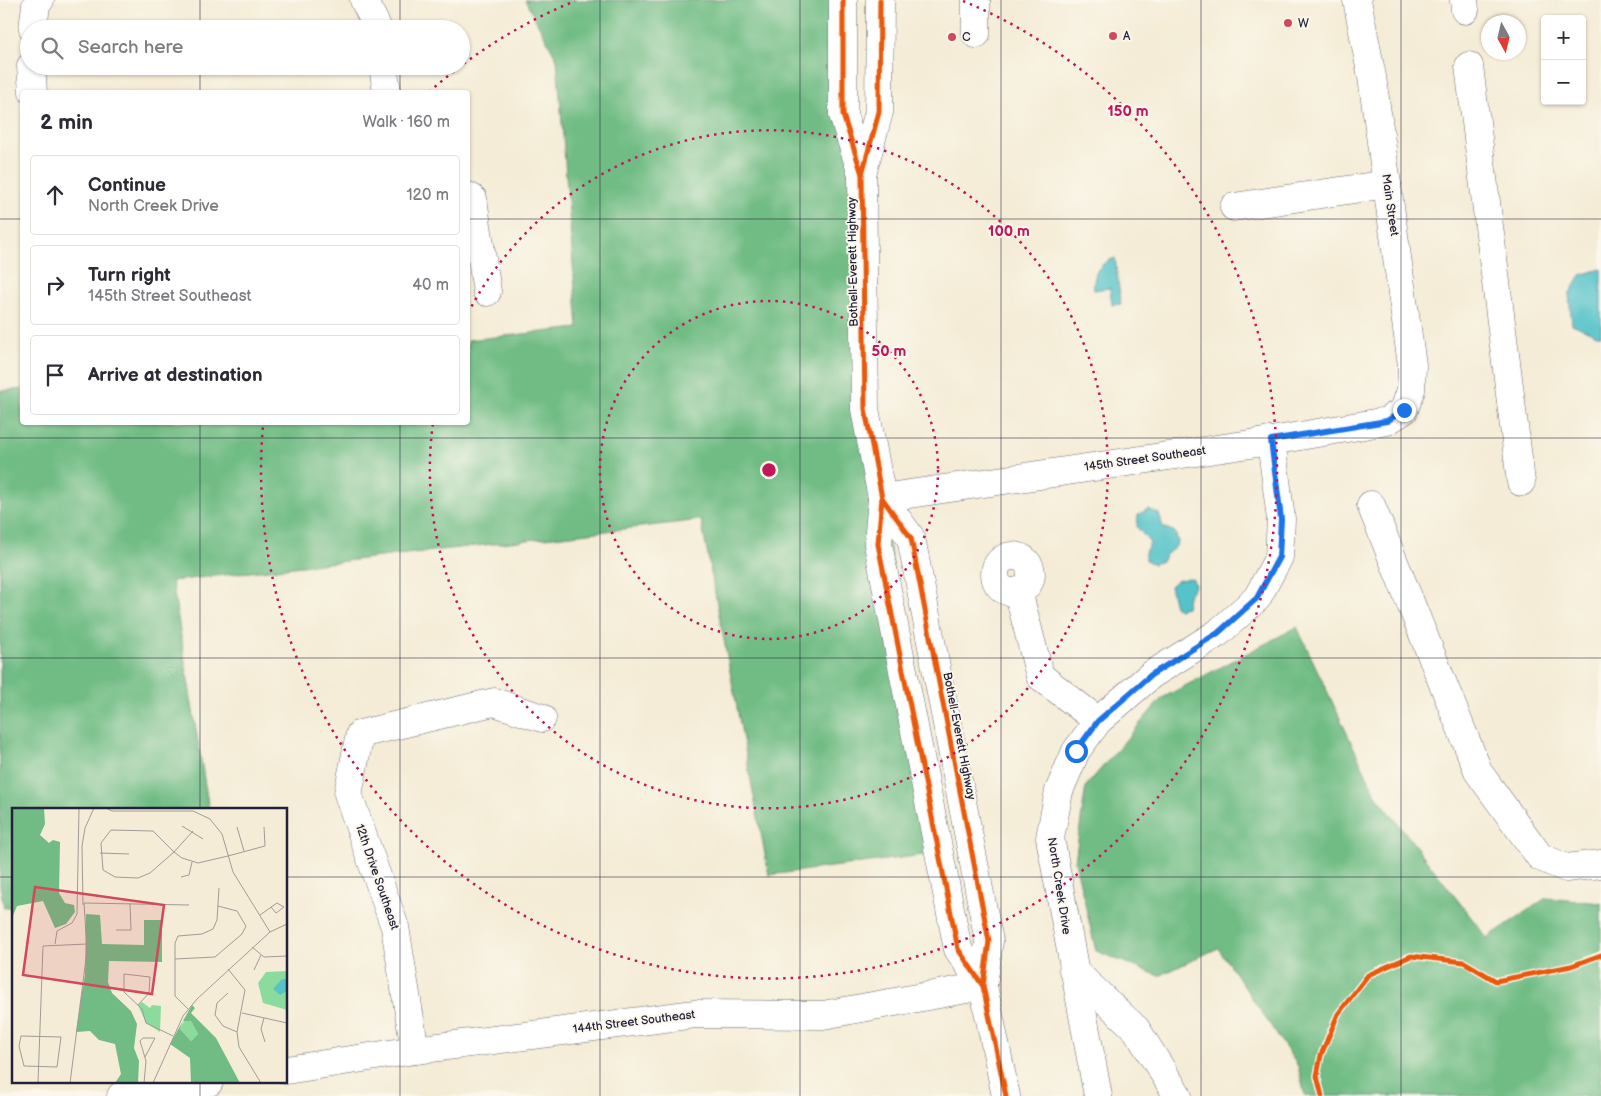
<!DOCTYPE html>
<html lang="en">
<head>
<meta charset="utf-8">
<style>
	:root { --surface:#fff; --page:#f2f2f3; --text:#2b2b33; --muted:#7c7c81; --line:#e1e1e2 }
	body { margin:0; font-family:"Balsamiq Sans",sans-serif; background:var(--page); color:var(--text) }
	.controls { position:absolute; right:15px; top:15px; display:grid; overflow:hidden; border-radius:5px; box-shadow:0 1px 4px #0004 }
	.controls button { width:45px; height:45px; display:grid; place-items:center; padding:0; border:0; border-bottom:1px solid var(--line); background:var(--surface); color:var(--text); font:25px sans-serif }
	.compass { position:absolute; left:1481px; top:15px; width:45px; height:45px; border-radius:50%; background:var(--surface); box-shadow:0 1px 4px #0004; rotate:172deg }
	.stop { position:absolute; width:15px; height:15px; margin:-11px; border:4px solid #1a73e8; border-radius:50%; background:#fff }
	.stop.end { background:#1a73e8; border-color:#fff; box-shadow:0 1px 5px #0008 }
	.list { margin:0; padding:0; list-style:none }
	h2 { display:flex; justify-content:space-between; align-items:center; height:65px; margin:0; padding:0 20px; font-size:21px }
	h2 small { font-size:16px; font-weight:400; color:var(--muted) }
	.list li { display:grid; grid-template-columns:32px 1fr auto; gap:15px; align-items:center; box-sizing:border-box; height:80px; margin:0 10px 10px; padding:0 10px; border:1px solid var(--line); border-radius:5px }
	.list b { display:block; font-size:19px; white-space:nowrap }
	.list p { margin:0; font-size:16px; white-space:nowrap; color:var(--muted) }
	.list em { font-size:16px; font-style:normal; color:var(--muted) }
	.icon { flex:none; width:28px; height:28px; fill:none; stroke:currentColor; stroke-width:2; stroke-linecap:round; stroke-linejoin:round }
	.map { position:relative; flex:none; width:1601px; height:1096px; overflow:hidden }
	.search { position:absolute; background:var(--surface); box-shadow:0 1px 4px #0004; left:20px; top:20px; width:450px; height:55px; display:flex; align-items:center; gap:12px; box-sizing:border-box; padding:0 18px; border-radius:28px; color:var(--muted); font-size:19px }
	.panel { position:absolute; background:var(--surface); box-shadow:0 1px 4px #0004; left:20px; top:90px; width:450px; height:335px; border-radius:5px }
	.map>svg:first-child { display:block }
	.forest { fill:#70bc84; stroke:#496f60 }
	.water { fill:#55c3c9; stroke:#3c7282 }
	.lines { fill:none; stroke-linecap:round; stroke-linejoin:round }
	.minor-casing { stroke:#6c6971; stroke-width:29 }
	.major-casing { stroke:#6c6971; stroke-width:29 }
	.minor { stroke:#fff; stroke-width:28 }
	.major { stroke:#fff; stroke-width:28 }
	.cycleway-casing { stroke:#fbf7ec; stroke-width:8 }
	.cycleway { stroke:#e8590c; stroke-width:5 }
	.route { stroke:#1a73e8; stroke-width:6 }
	.grid { fill:none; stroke:#22223b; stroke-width:1; stroke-opacity:0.55 }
	.ring { fill:none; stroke:#c2185b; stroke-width:2.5; stroke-dasharray:2.5 5 }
	.poi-dot { fill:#d1495b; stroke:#fbf7ec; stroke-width:2 }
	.labels { text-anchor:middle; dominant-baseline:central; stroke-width:4; stroke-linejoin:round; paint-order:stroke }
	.poi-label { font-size:12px; fill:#22223b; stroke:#fbf7ec; text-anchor:start }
	.street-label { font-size:12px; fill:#22223b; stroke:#fbf7ec }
	.inset-road { fill:none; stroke:#a09b98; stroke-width:1 }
	.view { fill:#d1495b; fill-opacity:0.15; stroke:#d1495b; stroke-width:2.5 }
	.inset-edge { fill:none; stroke:#22223b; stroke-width:2.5 }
	.centre { fill:#c2185b; stroke:#fbf7ec; stroke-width:2.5 }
	.ring-label { font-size:15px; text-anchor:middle; font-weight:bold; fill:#c2185b; stroke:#fbf7ec; stroke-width:4; stroke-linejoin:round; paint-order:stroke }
</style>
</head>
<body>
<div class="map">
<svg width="1601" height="1096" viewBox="0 0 1601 1096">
	<rect width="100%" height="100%" fill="#fbf7ec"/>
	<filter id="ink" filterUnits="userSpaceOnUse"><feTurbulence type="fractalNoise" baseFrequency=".02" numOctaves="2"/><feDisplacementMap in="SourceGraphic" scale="10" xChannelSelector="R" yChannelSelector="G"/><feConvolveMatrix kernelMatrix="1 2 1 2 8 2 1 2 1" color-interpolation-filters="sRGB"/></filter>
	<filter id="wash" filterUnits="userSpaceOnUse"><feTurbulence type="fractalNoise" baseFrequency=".0096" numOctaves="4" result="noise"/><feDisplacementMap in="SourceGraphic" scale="20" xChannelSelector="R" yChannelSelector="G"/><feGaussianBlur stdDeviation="1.12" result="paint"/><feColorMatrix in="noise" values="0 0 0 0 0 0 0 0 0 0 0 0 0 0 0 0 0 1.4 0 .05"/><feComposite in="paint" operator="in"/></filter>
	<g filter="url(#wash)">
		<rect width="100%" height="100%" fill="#f4ecd6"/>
		<!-- forest -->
		<g class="forest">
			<polygon points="525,0 843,0 882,498 939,853 769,875 701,520 172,581 209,810 14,810 14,907 4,908 0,884 0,391 22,389 22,422 468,422 468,340 578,328 557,59"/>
			<polygon points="1297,627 1376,795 1487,938 1546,898 1601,903 1601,1096 1305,1096 1298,1066 1218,948 1159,976 1096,951 1075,861 1086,786 1162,698"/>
		</g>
		<!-- water -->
		<g class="water">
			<path d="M1115,258l6,46 -9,1 -2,-17 -16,2c-1,-18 5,-26 21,-32z"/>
			<polygon points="1601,269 1601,335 1597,335 1572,324 1569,295 1581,275"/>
			<path d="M1148,509l11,5 4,13 12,5 3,10c-3,9 -12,9 -15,18l-9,4 -9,-4v-8l5,-9 -13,-16 1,-12z"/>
			<polygon points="1189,578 1193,579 1195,586 1188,596 1186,607 1178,609 1175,606 1170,586 1176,581"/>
		</g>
	</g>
	<g filter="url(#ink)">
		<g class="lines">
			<defs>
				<g id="minor">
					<polyline points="364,0 378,29"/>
					<polyline points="976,0 976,34"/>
					<polyline points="1464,0 1465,10"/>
					<polyline points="33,29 36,5 40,0"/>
					<polyline points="31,66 33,92"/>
					<polyline points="383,66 387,92"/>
					<polyline points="1469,66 1521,482"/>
					<polyline points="468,196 473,199 487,292"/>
					<polyline points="1234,207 1387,184"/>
					<polyline points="882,498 1271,441 1387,421 1404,410 1411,390 1412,365 1372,77 1357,0"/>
					<polyline points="1371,505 1479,773 1540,857 1566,868 1601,864"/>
					<circle cx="1013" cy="574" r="18"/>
					<polyline points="1018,591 1040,676 1098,721"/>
					<polyline points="1073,970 1136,1029 1178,1096"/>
					<polyline points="415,1050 395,927 348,794 360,734 494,702 542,718"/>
					<polyline points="286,1070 415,1050 695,1014 823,1015 983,986"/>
					<polyline points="121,1096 209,1082"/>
					<polyline points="1098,1096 1050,838 1059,791 1076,751 1098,721 1151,675 1218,633 1257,598 1279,557 1281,519 1271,441"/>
				</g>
				<g id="major">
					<polyline points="843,0 843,115 862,174"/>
					<polyline points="880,0 879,112 862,174 865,409 882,498 878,544 958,949 983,986"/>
					<polyline points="882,498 911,538 989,941 983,986 1006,1096"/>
				</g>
			</defs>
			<!-- minor casing -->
			<use href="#minor" class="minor-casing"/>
			<!-- major casing -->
			<use href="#major" class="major-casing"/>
			<!-- minor -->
			<use href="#minor" class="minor"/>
			<!-- major -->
			<use href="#major" class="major"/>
			<defs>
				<g id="cycleway">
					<polyline points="843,0 843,115 862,174"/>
					<polyline points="880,0 879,112 862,174 865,409 882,498 878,544 958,949 983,986"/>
					<polyline points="882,498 911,538 989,941 983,986 1006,1096"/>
					<polyline points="1322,1096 1317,1076 1321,1055 1338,1014 1368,975 1411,956 1464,962 1496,981 1571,966 1601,955"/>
				</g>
			</defs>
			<!-- cycleway casing -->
			<use href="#cycleway" class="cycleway-casing"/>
			<!-- cycleway -->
			<use href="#cycleway" class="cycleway"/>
		</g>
	</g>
	<g class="lines" filter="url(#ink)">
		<!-- route -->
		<polyline class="route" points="1076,751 1098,721 1151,675 1218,633 1257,598 1279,557 1281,519 1271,440 1387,421 1404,410"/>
	</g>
	<!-- grid -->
	<path class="grid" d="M200,0v29M400,0v29M600,0v1096M800,0v1096M1001,0v1096M1201,0v1096M1401,0v1096M200,66v26M400,66v26M0,219h22M468,219h1133M200,422v388M400,422v674M0,438h1601M0,658h1601M0,877h14M286,877h1315M200,1082v14"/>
	<!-- distance rings -->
	<g class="ring">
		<circle cx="769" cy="470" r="169"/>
		<path d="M468 313A339 339 0 1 1 433 423"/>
		<path d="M429 92A508 508 0 0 1 575 1M963 1A508 508 0 1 1 263 426"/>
	</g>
	<!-- markers -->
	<g class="poi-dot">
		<circle cx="1288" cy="23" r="5"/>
		<circle cx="1113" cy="36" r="5"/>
		<circle cx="952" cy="37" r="5"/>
	</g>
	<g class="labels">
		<!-- poi labels -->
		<g class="poi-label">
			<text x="1298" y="23">W</text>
			<text x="1123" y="36">A</text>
			<text x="962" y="37">C</text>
		</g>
		<!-- street labels -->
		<g class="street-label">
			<text transform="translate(1390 205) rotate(82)">Main Street</text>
			<text transform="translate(853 262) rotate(-91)">Bothell-Everett Highway</text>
			<text transform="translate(1145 459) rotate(-8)">145th Street Southeast</text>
			<text transform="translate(959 736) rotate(79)">Bothell-Everett Highway</text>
			<text transform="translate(377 877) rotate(71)">12th Drive Southeast</text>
			<text transform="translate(1059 886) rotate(81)">North Creek Drive</text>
			<text transform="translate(634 1022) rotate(-7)">144th Street Southeast</text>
		</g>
	</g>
	<!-- overview -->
	<g transform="translate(12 808)">
		<rect width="275" height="275" fill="#f4ecd6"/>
		<path d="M275,163v39l-24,-7 -5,-20 8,-11zM130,194l8,6 2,-3 9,1 -1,26 -14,-9 -8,-18zM172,213h7l7,13 -7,7 -11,-12z" fill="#8bdc9c"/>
		<path d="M0,0h32l1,16 -5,11 9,8 4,-3 7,2 -1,51 6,10 9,2 1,7 -9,12 -11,4 -12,-27 -26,5 -5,12zM74,106l14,1 2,29 42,1v-25h18v42l-53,-1 -1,21 4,11 19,18 6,13 -3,24 5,13 -1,22h-23l6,-9 -6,-30 -16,-4 -9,-9 -14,1 9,-57zM180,197l3,3 -4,5 25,25 24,45h-49l-1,-25 -20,-14zM171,213h8l7,13 -7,7 -11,-12z" fill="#70bc84" fill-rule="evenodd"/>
		<path d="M270,171h5v12l-7,4 -7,-6z" fill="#55c3c9"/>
		<path class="inset-road" d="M94,0l6,3h81l17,8 12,15 11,38 37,60M170,18l21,13M225,19l7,24M181,23l-19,21 -21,-21 -42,-1 -10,13 2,27 12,7 23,1 12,-5 24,-21 8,6 16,5 30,-7 37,-10 -1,-19M88,45l29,1M169,69l8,-2 3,-13M72,95l105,2M71,97l-1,-59 3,-18 9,-20M248,107l17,-12 7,4 -8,6 -5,-6M104,122h15l-1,-26M43,136l2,-13 15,-8 5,-9 2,-106M240,139l12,10 23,-1M163,151l40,-2 27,-23 4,-8 -9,-15 -19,-5M216,161l17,21 -8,42 2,15 22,36M242,162l7,-15M216,185l-11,10 -2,12 8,11 14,6M126,197l11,-12 1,-16 -26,-3v18l18,17 4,14 27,13M176,201l-13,-13v-53l3,-7 24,-2 11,-5 4,-9 2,-32M68,203l3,-22M230,205l45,10M252,210l-3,11 4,13M9,228l40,1 -4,30 -33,-1 -5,-20zM26,275l5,-137 44,-2M58,275l17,-132 -3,-48M132,275l2,-22 -6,-20 3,-3h12l-10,19M141,275l30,-67 14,-17 73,-67 17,-8"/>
		<path class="view" d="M23,79l129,18 -12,89 -129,-19z"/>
		<rect width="275" height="275" class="inset-edge"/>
	</g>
	<circle cx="769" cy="470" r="8" class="centre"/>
	<g class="ring-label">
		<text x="1128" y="116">150 m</text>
		<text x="1009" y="236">100 m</text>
		<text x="889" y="356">50 m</text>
	</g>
</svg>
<div class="controls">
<button>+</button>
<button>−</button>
</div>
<svg class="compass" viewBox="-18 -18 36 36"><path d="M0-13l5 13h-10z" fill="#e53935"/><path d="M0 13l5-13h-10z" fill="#7c7c81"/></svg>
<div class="stop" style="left:1076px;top:751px"></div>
<div class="stop end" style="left:1404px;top:410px"></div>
<div class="search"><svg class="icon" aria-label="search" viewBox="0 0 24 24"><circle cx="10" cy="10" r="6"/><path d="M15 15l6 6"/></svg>Search here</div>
<section class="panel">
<h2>2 min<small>Walk · 160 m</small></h2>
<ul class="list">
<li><svg class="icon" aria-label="ahead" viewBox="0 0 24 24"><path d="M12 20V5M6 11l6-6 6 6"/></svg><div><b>Continue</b><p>North Creek Drive</p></div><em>120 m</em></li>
<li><svg class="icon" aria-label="right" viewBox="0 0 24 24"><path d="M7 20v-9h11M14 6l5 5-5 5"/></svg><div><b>Turn right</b><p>145th Street Southeast</p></div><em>40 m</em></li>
<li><svg class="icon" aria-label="arrive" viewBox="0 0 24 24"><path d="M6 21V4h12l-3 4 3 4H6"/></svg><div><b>Arrive at destination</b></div></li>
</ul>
</section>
</div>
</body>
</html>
